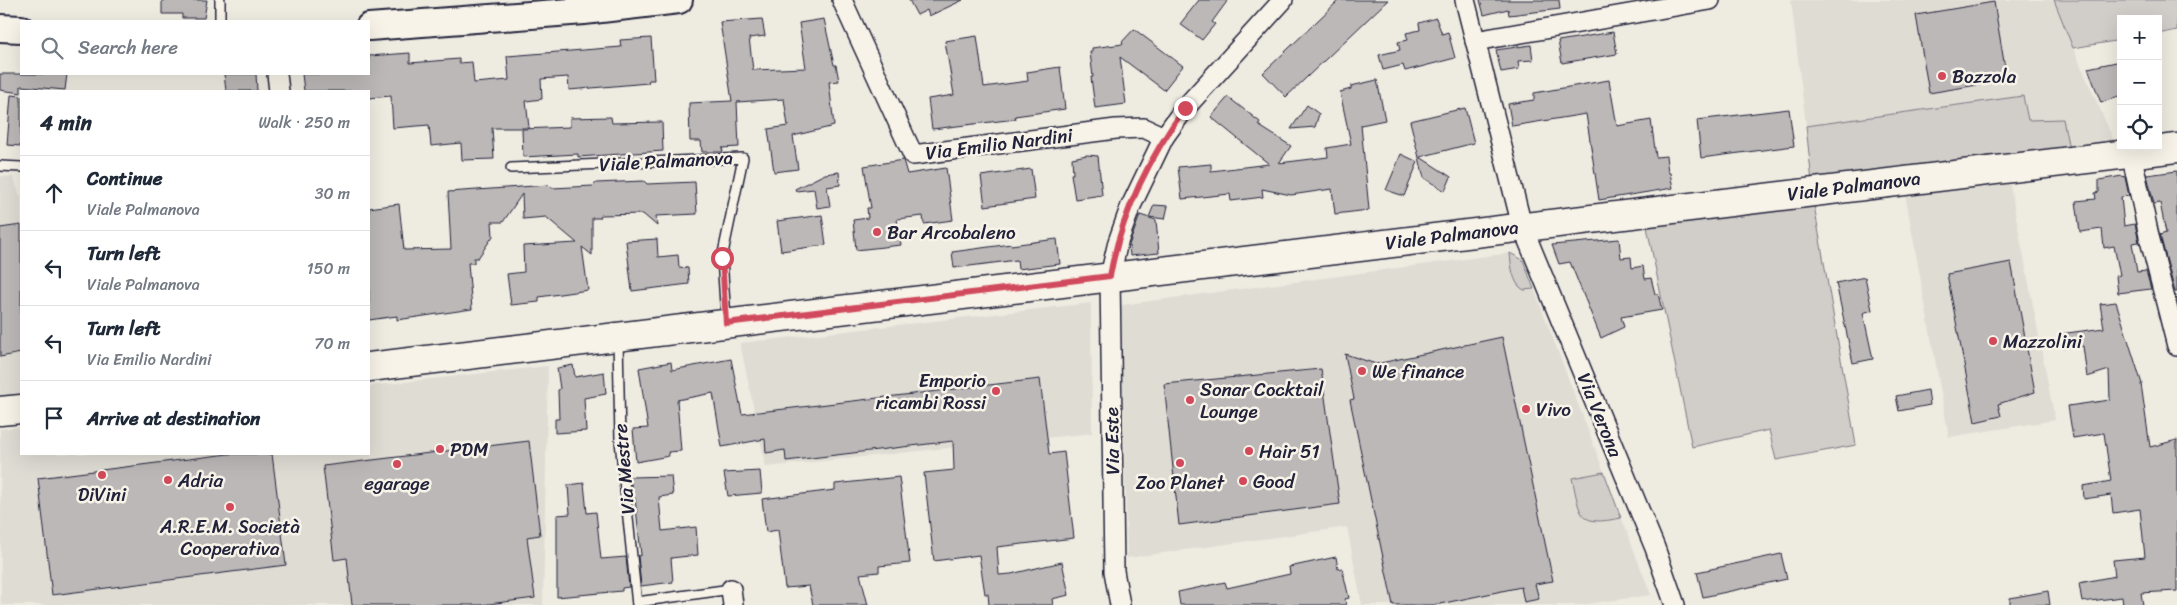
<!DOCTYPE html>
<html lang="en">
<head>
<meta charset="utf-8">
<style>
	:root { --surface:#fff; --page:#f2f2f3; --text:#1f2937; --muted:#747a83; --line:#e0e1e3 }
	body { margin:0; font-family:Sriracha,sans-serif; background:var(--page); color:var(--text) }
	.controls { position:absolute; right:15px; top:15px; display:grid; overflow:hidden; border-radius:0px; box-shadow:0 5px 20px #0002 }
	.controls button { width:45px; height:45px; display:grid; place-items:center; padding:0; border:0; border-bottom:1px solid var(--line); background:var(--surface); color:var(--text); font:25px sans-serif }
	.stop { position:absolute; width:15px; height:15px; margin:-11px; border:4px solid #d1495b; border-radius:50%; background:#fff }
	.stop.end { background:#d1495b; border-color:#fff; box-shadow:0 1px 5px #0008 }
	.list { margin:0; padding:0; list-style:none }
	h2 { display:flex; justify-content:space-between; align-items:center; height:65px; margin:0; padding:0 20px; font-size:21px }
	h2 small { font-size:16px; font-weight:400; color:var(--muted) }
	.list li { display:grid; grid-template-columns:32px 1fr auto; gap:15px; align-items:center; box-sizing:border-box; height:75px; padding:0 20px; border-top:1px solid var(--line) }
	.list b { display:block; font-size:19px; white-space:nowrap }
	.list p { margin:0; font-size:16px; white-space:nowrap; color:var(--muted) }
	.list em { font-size:16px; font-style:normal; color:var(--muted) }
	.icon { flex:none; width:28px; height:28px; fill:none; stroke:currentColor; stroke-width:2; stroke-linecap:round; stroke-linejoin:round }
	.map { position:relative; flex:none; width:2177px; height:605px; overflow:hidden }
	.search { position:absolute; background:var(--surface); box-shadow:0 5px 20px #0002; left:20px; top:20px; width:350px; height:55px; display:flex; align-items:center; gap:12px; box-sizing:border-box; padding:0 18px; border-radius:0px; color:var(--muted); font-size:19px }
	.panel { position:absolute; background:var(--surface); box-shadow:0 5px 20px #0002; left:20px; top:90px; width:350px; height:365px; border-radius:0px }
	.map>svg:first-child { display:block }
	.built { fill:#dfdcd4 }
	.green { fill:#d1cdc9; stroke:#7a7882 }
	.building { fill:#bbb8b7; stroke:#22223b }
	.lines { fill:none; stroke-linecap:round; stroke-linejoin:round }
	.lane-casing { stroke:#22223b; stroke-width:12 }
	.street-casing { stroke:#22223b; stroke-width:22 }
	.secondary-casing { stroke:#22223b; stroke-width:30 }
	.primary-casing { stroke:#22223b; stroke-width:31 }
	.lane { stroke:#f7f3e8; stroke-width:9 }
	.street { stroke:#f7f3e8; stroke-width:19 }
	.secondary { stroke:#f7f3e8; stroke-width:26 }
	.primary { stroke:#f7f3e8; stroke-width:28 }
	.route { stroke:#d1495b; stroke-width:6 }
	.poi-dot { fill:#d1495b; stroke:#f7f3e8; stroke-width:2 }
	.labels { text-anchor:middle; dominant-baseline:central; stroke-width:5; stroke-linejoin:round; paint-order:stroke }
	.poi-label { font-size:19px; fill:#22223b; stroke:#f7f3e8; text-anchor:start }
	.street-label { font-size:19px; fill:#22223b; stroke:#f7f3e8 }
</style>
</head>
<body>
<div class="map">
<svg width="2177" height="605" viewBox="0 0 2177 605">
	<rect width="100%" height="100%" fill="#eeebe1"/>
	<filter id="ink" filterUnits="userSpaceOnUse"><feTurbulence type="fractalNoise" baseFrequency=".02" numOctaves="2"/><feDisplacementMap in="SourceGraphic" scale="10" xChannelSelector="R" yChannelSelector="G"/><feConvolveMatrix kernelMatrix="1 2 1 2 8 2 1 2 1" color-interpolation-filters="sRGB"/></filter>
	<g filter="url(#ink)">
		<!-- built -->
		<g class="built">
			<polygon points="1791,0 2054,0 2073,48 2115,143 2069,149 2028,120 2023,96 1806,126"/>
			<polygon points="0,176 13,177 21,198 21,396 0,398"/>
			<polygon points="2009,180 2055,420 1949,437 1905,193"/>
			<polygon points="1510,253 1523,260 1651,595 1580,605 1362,605 1347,527 1127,558 1121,305"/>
			<polygon points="1091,303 1092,433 766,467 740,343"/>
			<polygon points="548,366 543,605 1,605 0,429 21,427 21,454 369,454 369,386"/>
		</g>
		<!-- green -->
		<g class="green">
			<polygon points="2054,0 2177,0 2177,30 2158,34 2158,19 2121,19 2121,40 2073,48"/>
			<polygon points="2023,96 2028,120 2063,119 2069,149 1812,182 1806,126"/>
			<polygon points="1814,205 1856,445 1776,460 1769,430 1692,447 1647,227"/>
			<path d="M1510,253l13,7 11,29 -10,1c-12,-6 -13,-26 -14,-37z"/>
			<path d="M1604,472l17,46c-44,9 -40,-2 -49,-40z"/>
		</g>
		<!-- building -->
		<g class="building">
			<polygon points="162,0 207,0 204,18 182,18 182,14 162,14"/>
			<polygon points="909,0 963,0 929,16 927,10 917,15"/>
			<polygon points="1199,0 1228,0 1212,22 1215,24 1202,40 1180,24"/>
			<polygon points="1339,0 1388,0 1286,97 1263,73"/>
			<polygon points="1480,0 1559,0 1560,9 1509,15 1508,9 1484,15"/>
			<polygon points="1994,2 2007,80 1929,93 1916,15"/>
			<polygon points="1436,18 1442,34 1448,32 1455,58 1405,71 1403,65 1383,70 1379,55 1400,50 1398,42 1408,40 1406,33 1420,30 1419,23"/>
			<polygon points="762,19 765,36 749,38 753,70 806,68 799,23 824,19 834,65 836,65 839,81 829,82 834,126 793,136 798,169 774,172 768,129 788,126 784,99 737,102 739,147 722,148 723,152 702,152 701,141 690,141 689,103 732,101 720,22"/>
			<polygon points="1134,29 1183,66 1164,90 1120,57 1126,104 1095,108 1091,77 1093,77 1090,52 1092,52 1092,48 1123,44 1122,42"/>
			<polygon points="1613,32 1617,54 1562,63 1558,41"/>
			<polygon points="977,36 984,87 1028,81 1027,72 1060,67 1065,109 1015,116 1016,119 932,129 928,99 954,95 945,41"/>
			<polygon points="651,38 654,80 649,80 648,83 569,90 568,77 541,79 542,99 526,101 529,128 492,128 494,159 462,160 461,143 431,146 429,125 393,128 391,96 369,98 369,91 304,91 302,74 369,74 369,56 410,53 410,63 459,59 459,63 472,62 474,83 509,80 507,56 621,47 620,40"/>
			<polygon points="1531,45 1533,60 1518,61 1519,69 1501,72 1496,50"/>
			<polygon points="2121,61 2121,95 2101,103 2088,68"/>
			<polygon points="0,74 67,74 65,90 21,86 21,93 0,90"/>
			<polygon points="224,74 256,74 257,91 226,91"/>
			<polygon points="1377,80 1385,120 1361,125 1369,210 1335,214 1332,189 1291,195 1262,189 1263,197 1231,201 1230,194 1182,199 1178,167 1211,164 1211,171 1269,164 1211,117 1228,97 1260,122 1258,125 1291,146 1279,163 1328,157 1327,148 1351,144 1340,92 1351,89 1351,86"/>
			<polygon points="1609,80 1617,126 1651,120 1656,157 1666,156 1668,172 1670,173 1673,188 1599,200 1586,114 1512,126 1508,104 1534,100 1534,93"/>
			<polygon points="11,95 21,96 21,146 7,145"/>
			<polygon points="1307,105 1319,114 1315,127 1291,129"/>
			<polygon points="1465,108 1474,143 1420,157 1451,177 1445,191 1424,178 1410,121"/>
			<polygon points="1789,109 1794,146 1701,158 1697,120"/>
			<polygon points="611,117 612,123 662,122 663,151 578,157 578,154 523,157 522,129 570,127 570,118"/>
			<polygon points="1401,154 1418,162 1404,196 1386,190"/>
			<polygon points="1087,155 1098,156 1102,195 1075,199 1071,174 1073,174 1072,158"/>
			<polygon points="903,160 907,174 946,168 953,220 924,224 923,216 897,219 901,245 856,250 853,220 868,218 867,208 871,208 864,166"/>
			<polygon points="1031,169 1035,199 985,206 981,176"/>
			<polygon points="2177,171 2177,292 2175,292 2160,235 2166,233 2160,203 2154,204 2147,175"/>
			<polygon points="839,172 840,185 827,187 830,206 817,208 814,189 796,191 795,189 825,174"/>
			<polygon points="2122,176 2125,177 2129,196 2121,197 2124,226 2135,224 2139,242 2132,243 2137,272 2146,271 2151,289 2118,293 2116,276 2120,275 2114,246 2104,248 2102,229 2080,232 2076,201 2096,199 2095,193 2099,192 2099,180"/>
			<polygon points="644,181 647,184 695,182 697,214 656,216 657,226 643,214 601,215 600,218 592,218 592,255 582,247 588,290 539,297 539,302 511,305 507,274 524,272 523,246 577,243 546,217 523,219 522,194 503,222 492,222 493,236 478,258 474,258 474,263 468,263 472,309 397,320 397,316 369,320 369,208 399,204 404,250 451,249 448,192 549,185 552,188 593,186 596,183"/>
			<polygon points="1154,205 1168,206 1165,219 1149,217"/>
			<polygon points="822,215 826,245 781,251 777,221"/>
			<polygon points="1140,215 1156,220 1159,253 1130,256 1129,245"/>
			<polygon points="21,225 21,353 0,357 0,228"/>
			<polygon points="657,239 658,257 678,255 679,267 688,268 689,284 632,291 626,241"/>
			<polygon points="1057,239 1060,264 1018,269 1017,260 954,268 952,252 1011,244 1011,245"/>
			<polygon points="1619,239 1621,258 1631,257 1632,268 1643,266 1645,279 1651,278 1655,294 1658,294 1662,310 1621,317 1624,327 1601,338 1570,262 1559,264 1552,245"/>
			<polygon points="2011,262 2035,392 1998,404 2001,416 1975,422 1947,274"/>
			<polygon points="1865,277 1872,310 1863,313 1873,359 1853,363 1836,283"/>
			<polygon points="2116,302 2142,384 2141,384 2150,447 2177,440 2177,591 2141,593 2143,605 2123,605 2122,597 2082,602 2079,583 2115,576 2113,560 2145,557 2140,509 2113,513 2111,495 2084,499 2083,486 2111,481 2104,433 2073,438 2068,406 2110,400 2109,370 2087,377 2083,346 2063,348 2060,334 2104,328 2100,304"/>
			<polygon points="1502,337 1553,581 1535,584 1539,599 1524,602 1521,587 1435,605 1393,605 1350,400 1354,399 1345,354 1376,364"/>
			<polygon points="731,359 742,414 1040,379 1049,454 1064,452 1074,538 997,547 999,575 1011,574 1062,562 1069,595 1052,599 1053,605 989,605 988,594 985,594 979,555 934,561 924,473 954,470 953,441 786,461 785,450 766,453 765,439 722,447 713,393 677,400 681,451 668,452 669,456 636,462 633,429 648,428 639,368 671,362 672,370"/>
			<polygon points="573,365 575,377 604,372 606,394 584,398 586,431 555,433 555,419 559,419 558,390 560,389 557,368"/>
			<polygon points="1321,369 1340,504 1179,525 1164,384"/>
			<polygon points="1928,390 1930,405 1899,411 1896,396"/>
			<polygon points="529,441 540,535 527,537 535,598 481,605 352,605 347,558 334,560 323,466"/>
			<polygon points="228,454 272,454 286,565 52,595 38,478"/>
			<polygon points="760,471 762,493 728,496 724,473"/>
			<polygon points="671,476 673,495 659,497 662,531 696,527 698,555 671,558 673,582 641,586 638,556 641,555 635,498 633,499 630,477"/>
			<polygon points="899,477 910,563 879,566 879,572 860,574 868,605 813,605 809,586 785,588 778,530 766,532 762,499 835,490 835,484"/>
			<polygon points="584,483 587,513 596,512 601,559 626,557 629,587 622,588 622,591 557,597 557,515 570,514 568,485"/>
			<polygon points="1781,554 1787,579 1703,597 1697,572"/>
			<polygon points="1336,557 1338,569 1342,568 1349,598 1345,599 1346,605 1180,605 1178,592 1225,582 1227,588 1290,574 1289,567"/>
			<polygon points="2048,591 2050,605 2010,605 2010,598"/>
		</g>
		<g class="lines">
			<defs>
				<g id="lane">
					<polyline points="220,21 220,0"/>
					<polyline points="0,166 21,167"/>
					<polyline points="511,168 743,158 722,258 726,320"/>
					<polyline points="618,339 620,441 637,605"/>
					<polyline points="637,602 731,589"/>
				</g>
				<g id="street">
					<polyline points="842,0 913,155 1116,129 1144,128 1164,137"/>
					<polyline points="1465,0 1522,226 1655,548 1675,605"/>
					<polyline points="1475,41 1710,0"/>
					<polyline points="277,74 279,91"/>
					<polyline points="2131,153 2149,236 2177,346"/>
					<polyline points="731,589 733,605"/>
					<polyline points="1120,605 1114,571 1110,276 1118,242 1130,208 1164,137 1185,108 1283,0"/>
				</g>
				<g id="secondary">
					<polyline points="369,27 584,11 679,0"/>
					<polyline points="0,28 21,29"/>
				</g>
				<g id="primary">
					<polyline points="369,367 2177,148"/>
					<polyline points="0,411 21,409"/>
				</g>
			</defs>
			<!-- lane casing -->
			<use href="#lane" class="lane-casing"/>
			<!-- street casing -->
			<use href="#street" class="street-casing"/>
			<!-- secondary casing -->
			<use href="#secondary" class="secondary-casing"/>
			<!-- primary casing -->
			<use href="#primary" class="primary-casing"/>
			<!-- lane -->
			<use href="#lane" class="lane"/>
			<!-- street -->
			<use href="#street" class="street"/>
			<!-- secondary -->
			<use href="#secondary" class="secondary"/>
			<!-- primary -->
			<use href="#primary" class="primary"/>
		</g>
	</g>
	<g class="lines" filter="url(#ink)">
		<!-- route -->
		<path class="route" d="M722,258l4,65 384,-47c11,-61 39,-118 75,-168"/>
	</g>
	<!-- markers -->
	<g class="poi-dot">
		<circle cx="1942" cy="76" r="5"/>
		<circle cx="877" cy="232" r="5"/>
		<circle cx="1993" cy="341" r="5"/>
		<circle cx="1362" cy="371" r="5"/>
		<circle cx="996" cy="391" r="5"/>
		<circle cx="1190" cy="400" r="5"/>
		<circle cx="1526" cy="409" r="5"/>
		<circle cx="440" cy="449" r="5"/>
		<circle cx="1249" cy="451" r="5"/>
		<circle cx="1180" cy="463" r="5"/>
		<circle cx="397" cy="464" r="5"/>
		<circle cx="102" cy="475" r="5"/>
		<circle cx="168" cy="480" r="5"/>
		<circle cx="1243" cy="481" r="5"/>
		<circle cx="230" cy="507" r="5"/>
	</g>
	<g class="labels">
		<!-- poi labels -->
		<g class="poi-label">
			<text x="1952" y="76">Bozzola</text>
			<text x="887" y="232">Bar Arcobaleno</text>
			<text x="2003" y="341">Mazzolini</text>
			<text x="1372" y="371">We finance</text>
			<text x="986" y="380" text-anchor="end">Emporio<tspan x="986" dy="22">ricambi Rossi</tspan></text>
			<text x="1200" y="389">Sonar Cocktail<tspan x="1200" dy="22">Lounge</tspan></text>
			<text x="1536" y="409">Vivo</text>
			<text x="450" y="449">PDM</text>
			<text x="1259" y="451">Hair 51</text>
			<text x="178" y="480">Adria</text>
			<text x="1253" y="481">Good</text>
			<text x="1180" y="482" text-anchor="middle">Zoo Planet</text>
			<text x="397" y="483" text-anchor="middle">egarage</text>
			<text x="102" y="494" text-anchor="middle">DiVini</text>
			<text x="230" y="526" text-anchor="middle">A.R.E.M. Società<tspan x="230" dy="22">Cooperativa</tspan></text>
		</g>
		<!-- street labels -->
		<g class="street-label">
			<text transform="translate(999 144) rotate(-7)">Via Emilio Nardini</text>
			<text transform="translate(666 161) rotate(-3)">Viale Palmanova</text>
			<text transform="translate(1854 186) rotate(-7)">Viale Palmanova</text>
			<text transform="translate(1452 235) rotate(-7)">Viale Palmanova</text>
			<text transform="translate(1600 415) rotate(68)">Via Verona</text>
			<text transform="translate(1112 441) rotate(-91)">Via Este</text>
			<text transform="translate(624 469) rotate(-95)">Via Mestre</text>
		</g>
	</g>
</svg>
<div class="controls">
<button>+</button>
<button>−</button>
<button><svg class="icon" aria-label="locate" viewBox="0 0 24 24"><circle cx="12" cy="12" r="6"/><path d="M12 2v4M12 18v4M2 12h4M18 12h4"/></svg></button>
</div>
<div class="stop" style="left:722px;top:258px"></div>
<div class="stop end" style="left:1185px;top:108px"></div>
<div class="search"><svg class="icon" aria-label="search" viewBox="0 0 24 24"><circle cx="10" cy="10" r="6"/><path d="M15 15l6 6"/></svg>Search here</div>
<section class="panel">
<h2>4 min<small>Walk · 250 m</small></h2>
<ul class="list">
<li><svg class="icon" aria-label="ahead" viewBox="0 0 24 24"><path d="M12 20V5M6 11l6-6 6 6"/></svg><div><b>Continue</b><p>Viale Palmanova</p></div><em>30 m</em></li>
<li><svg class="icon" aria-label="left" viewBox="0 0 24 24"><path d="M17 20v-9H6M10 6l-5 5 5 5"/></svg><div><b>Turn left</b><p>Viale Palmanova</p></div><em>150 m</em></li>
<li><svg class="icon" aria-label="left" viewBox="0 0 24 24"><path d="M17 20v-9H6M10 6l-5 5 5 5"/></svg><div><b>Turn left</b><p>Via Emilio Nardini</p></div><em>70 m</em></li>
<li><svg class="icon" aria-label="arrive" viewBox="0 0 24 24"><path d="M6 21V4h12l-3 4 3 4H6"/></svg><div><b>Arrive at destination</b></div></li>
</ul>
</section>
</div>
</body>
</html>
